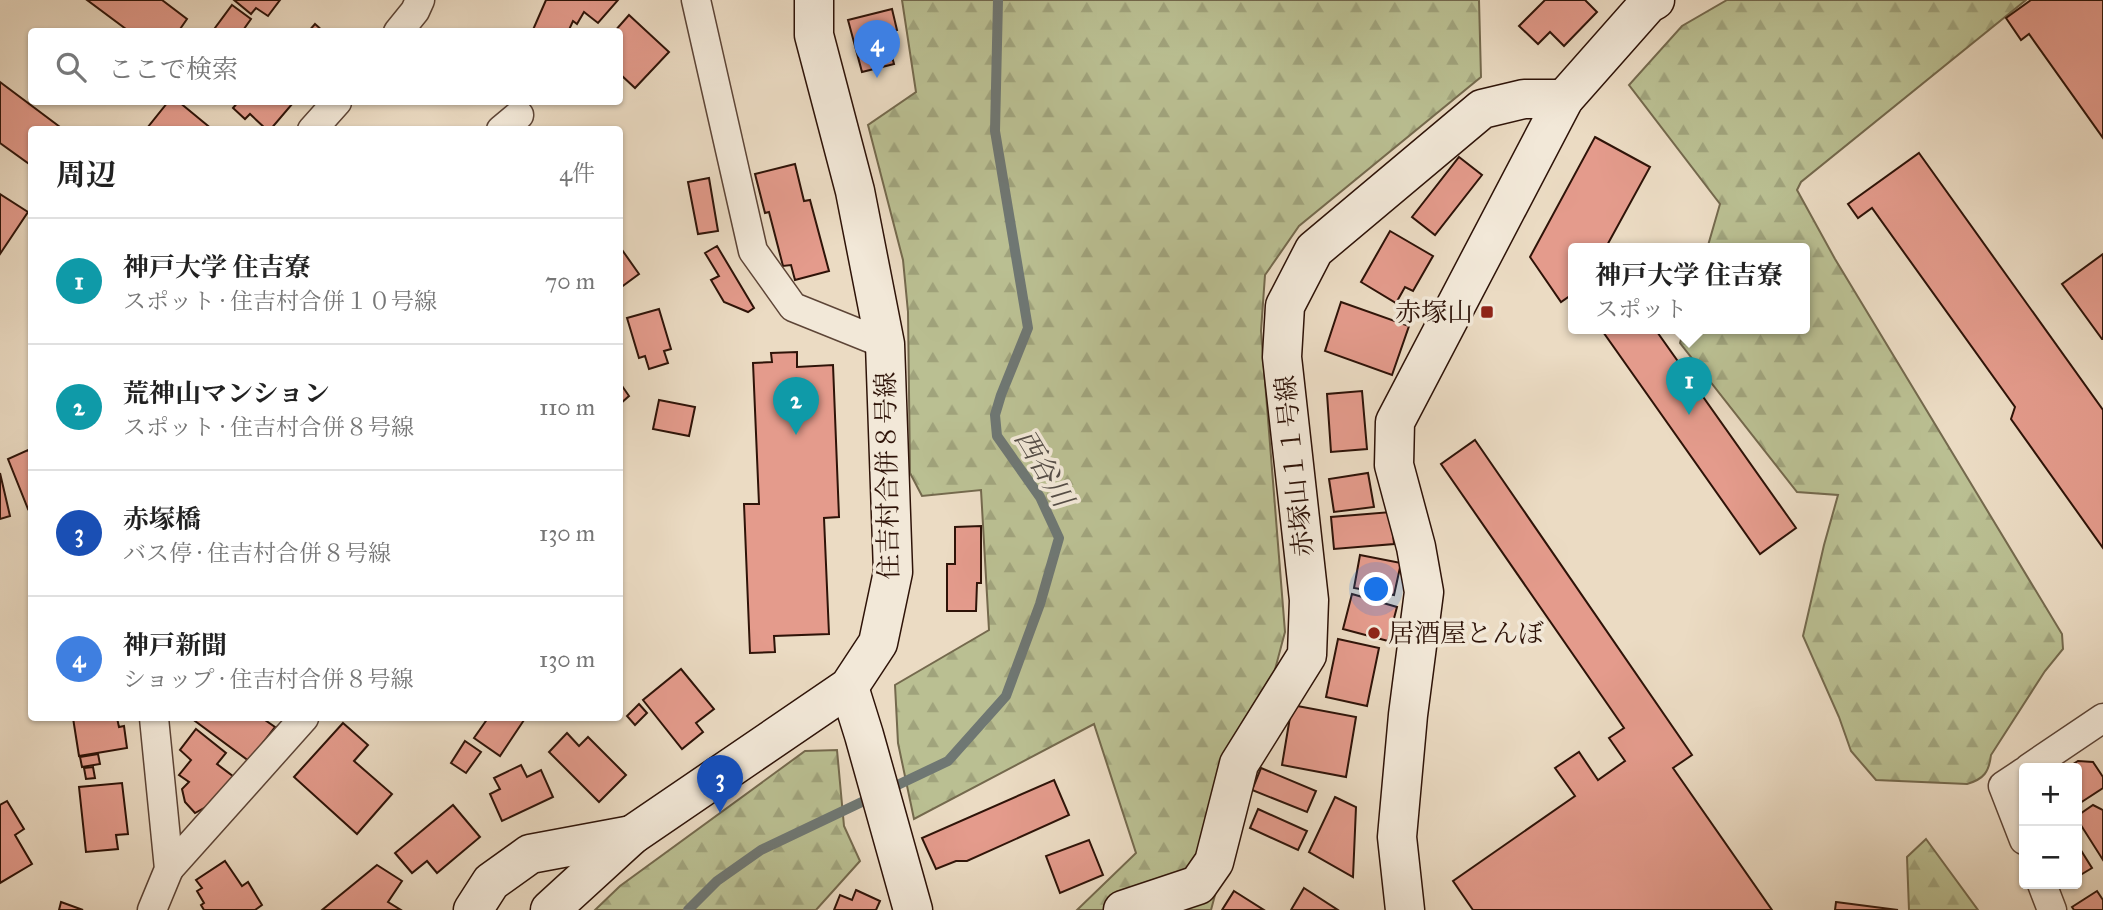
<!DOCTYPE html>
<html lang="ja">
<head>
<meta charset="utf-8">
<style>
	:root { --surface:#fff; --page:#f2f2f2; --text:#222; --muted:#767676; --line:#e0e0e0; --accent:#8f2418 }
	body { margin:0; font-family:"IM FELL Great Primer","Noto Serif JP",serif; background:var(--page); color:var(--text) }
	.controls { position:absolute; right:21px; bottom:21px; display:grid; overflow:hidden; border-radius:7px; box-shadow:0 2px 5px #0004 }
	.controls button { width:63px; height:63px; display:grid; place-items:center; padding:0; border:0; border-bottom:2px solid var(--line); background:var(--surface); color:var(--text); font:35px sans-serif }
	.you { position:absolute; left:1377px; top:590px; width:24px; height:24px; margin:-18px; border:5px solid #fff; border-radius:50%; background:#1a73e8; box-shadow:0 0 0 10px #1a73e833 }
	.badge { display:grid; place-items:center; width:46px; height:46px; border-radius:50%; background:var(--accent); color:#fff; font-size:23px; font-weight:700 }
	.pin { position:absolute; translate:-50% -58px; filter:drop-shadow(0 2px 4px #0008) }
	.pin::after { content:''; position:absolute; top:37px; width:24px; height:21px; background:inherit; clip-path:polygon(0 0,100% 0,50% 100%) }
	.popup { position:absolute; left:1568px; top:243px; width:242px; height:91px; box-sizing:border-box; display:grid; place-content:center; border-radius:7px; background:var(--surface); filter:drop-shadow(0 2px 5px #0005); font-size:23px; white-space:nowrap; color:var(--muted) }
	.popup b { font-size:26px; color:var(--text) }
	.popup::after { content:''; position:absolute; left:50%; top:100%; margin-left:-14px; border:14px solid transparent; border-top-color:var(--surface) }
	.list { margin:0; padding:0; list-style:none }
	h2 { display:flex; justify-content:space-between; align-items:center; height:91px; margin:0; padding:0 28px; font-size:30px }
	h2 small { font-size:23px; font-weight:400; color:var(--muted) }
	.list li { display:grid; grid-template-columns:46px 1fr auto; gap:21px; align-items:center; box-sizing:border-box; height:126px; padding:0 28px; border-top:2px solid var(--line) }
	.list b { display:block; font-size:26px; white-space:nowrap }
	.list p { margin:0; font-size:23px; white-space:nowrap; color:var(--muted) }
	.list em { font-size:23px; font-style:normal; color:var(--muted) }
	.icon { flex:none; width:38px; height:38px; fill:none; stroke:currentColor; stroke-width:2; stroke-linecap:round; stroke-linejoin:round }
	.map { position:relative; flex:none; width:2103px; height:910px; overflow:hidden }
	.search { position:absolute; background:var(--surface); box-shadow:0 2px 5px #0004; left:28px; top:28px; width:595px; height:77px; display:flex; align-items:center; gap:18px; box-sizing:border-box; padding:0 24px; border-radius:7px; color:var(--muted); font-size:26px }
	.panel { position:absolute; background:var(--surface); box-shadow:0 2px 5px #0004; left:28px; top:126px; width:595px; height:595px; border-radius:7px }
	.map>svg:first-child { display:block }
	.forest { fill:url(#forest-firs); stroke:#74694d; stroke-width:2 }
	.lines { fill:none; stroke-linecap:round; stroke-linejoin:round }
	.stream { stroke:#6f7773; stroke-width:10 }
	.building { fill:#e49b8c; stroke:#2e1308; stroke-width:2 }
	.street-casing { stroke:#5d4537; stroke-width:31 }
	.secondary-casing { stroke:#2e1308; stroke-width:41 }
	.street { stroke:#f2e8d8; stroke-width:28 }
	.secondary { stroke:#f2e8d8; stroke-width:38 }
	.poi-dot { fill:#8f2418; stroke:#f2e8d8; stroke-width:2.5 }
	.labels { text-anchor:middle; dominant-baseline:central; stroke-width:7; stroke-linejoin:round; paint-order:stroke }
	.poi-label { font-size:26px; fill:#2e1308; stroke:#f2e8d8; text-anchor:end }
	.street-label { font-size:26px; fill:#2e1308; stroke:#f2e8d8 }
	.water-label { font-size:28px; font-style:italic; fill:#544d47; stroke:#f2e8d8 }
</style>
</head>
<body>
<div class="map">
<svg width="2103" height="910" viewBox="0 0 2103 910">
	<defs>
		<pattern id="forest-firs" width="22" height="20" patternUnits="userSpaceOnUse" patternTransform="scale(1.75)"><rect width="22" height="20" fill="#babf92"/><path d="M5 1l3.5 6h-7zM16 11l3.5 6h-7z" fill="#a0a37c"/></pattern>
	</defs>
	<rect width="100%" height="100%" fill="#ebdbc3"/>
	<filter id="stains"><feTurbulence type="fractalNoise" baseFrequency=".00286" numOctaves="4"/><feColorMatrix values="0 0 0 0 .2 0 0 0 0 .09 0 0 0 0 .02 0 0 0 .5 -.17"/></filter>
	<radialGradient id="worn" r=".72"><stop offset=".6" stop-color="#630" stop-opacity="0"/><stop offset="1" stop-color="#630" stop-opacity=".3"/></radialGradient>
	<!-- forest -->
	<g class="forest">
		<polygon points="902,0 1479,0 1481,77 1299,226 1265,275 1261,331 1285,632 1211,910 1077,910 1136,853 1094,724 914,819 898,743 895,685 989,630 981,490 922,496 910,473 908,312 903,260 868,125 916,92"/>
		<path d="M1727,0h299l-225,182 -4,8 38,69 227,375 1,15 -18,22 -54,84c-2,17 -7,24 -24,29l-91,-4 -25,-29 -12,-34 -36,-81 21,-91 14,-50 -41,-3 -117,-149 4,-14h120v-80h-97l13,-45 -91,-119 53,-59z"/>
		<polygon points="837,750 844,826 860,861 816,910 595,910 620,886 805,751"/>
		<polygon points="1926,839 1978,910 1909,910 1907,857"/>
	</g>
	<g class="lines">
		<!-- stream -->
		<polyline class="stream" points="688,910 717,881 761,850 948,761 1006,696 1040,604 1059,538 1040,497 997,436 995,415 1001,395 1028,328 995,131 998,0"/>
	</g>
	<!-- building -->
	<g class="building">
		<polygon points="87,0 162,0 187,19 178,32 130,32"/>
		<polygon points="234,0 280,0 268,16 256,8 251,14"/>
		<polygon points="546,0 618,0 598,23 584,12 577,24 573,21 568,32 532,32"/>
		<polygon points="1545,0 1585,0 1597,12 1564,46 1550,32 1538,44 1519,26"/>
		<polygon points="2031,0 2103,0 2103,138 2029,34 2021,40 2006,18"/>
		<polygon points="232,5 251,19 244,29 247,32 212,32"/>
		<polygon points="892,9 897,30 891,32 894,43 889,45 894,64 862,72 848,20"/>
		<polygon points="629,15 669,52 635,88 620,74 620,32 614,32"/>
		<polygon points="315,24 324,32 308,32"/>
		<polygon points="0,82 64,130 32,130 32,166 0,143"/>
		<polygon points="168,102 179,102 213,130 151,130 148,127"/>
		<polygon points="238,102 290,102 293,103 270,130 267,130 250,114 245,119 233,108"/>
		<polygon points="1595,137 1650,167 1605,249 1574,249 1574,293 1561,302 1530,257"/>
		<polygon points="1919,153 2103,410 2103,548 2011,419 2015,407 1872,208 1858,218 1848,204"/>
		<polygon points="1459,157 1482,175 1435,235 1412,217"/>
		<polygon points="795,164 804,201 810,200 829,271 795,280 791,265 783,266 769,212 765,213 755,174"/>
		<polygon points="709,178 718,231 698,234 688,182"/>
		<polygon points="0,194 28,212 0,254"/>
		<polygon points="1390,231 1433,256 1413,291 1405,287 1396,303 1361,282"/>
		<polygon points="717,246 754,308 748,312 724,302 711,280 719,276 705,253"/>
		<polygon points="620,247 639,274 620,288"/>
		<polygon points="2103,254 2103,339 2102,339 2062,284"/>
		<polygon points="1341,302 1409,326 1392,375 1325,351"/>
		<polygon points="659,309 671,349 664,351 668,363 649,369 645,356 639,358 627,318"/>
		<polygon points="1601,329 1655,329 1796,528 1760,554"/>
		<polygon points="797,352 797,367 833,365 839,517 824,518 829,634 774,636 775,652 750,653 744,504 759,504 753,363 772,362 771,353"/>
		<polygon points="620,383 629,396 620,404"/>
		<polygon points="1362,391 1367,449 1331,452 1327,394"/>
		<polygon points="659,400 695,407 689,436 653,429"/>
		<polygon points="1475,440 1692,755 1673,768 1772,910 1473,910 1453,881 1575,796 1555,768 1579,752 1598,780 1625,761 1609,738 1624,728 1441,464"/>
		<polygon points="28,450 32,459 32,507 28,509 8,459"/>
		<polygon points="0,473 10,516 0,519"/>
		<polygon points="1368,473 1374,507 1334,512 1329,479"/>
		<polygon points="1391,512 1394,544 1334,549 1331,517"/>
		<polygon points="981,526 981,583 977,583 976,611 947,611 947,564 955,564 955,527"/>
		<polygon points="1360,555 1401,563 1394,595 1354,588"/>
		<polygon points="1352,594 1397,607 1388,641 1343,629"/>
		<polygon points="1338,639 1379,648 1367,706 1326,697"/>
		<polygon points="681,669 714,709 696,723 703,732 682,749 643,700"/>
		<polygon points="639,704 647,713 635,725 627,716"/>
		<polygon points="1292,705 1356,717 1346,777 1282,765"/>
		<polygon points="73,718 117,718 119,727 124,726 127,748 79,756"/>
		<polygon points="191,718 262,718 275,727 249,761"/>
		<polygon points="488,718 519,718 524,720 500,756 474,738"/>
		<polygon points="343,723 368,745 354,761 392,794 357,834 294,777"/>
		<polygon points="196,729 226,753 217,764 234,777 213,803 195,813 185,802 182,789 189,782 179,775 191,760 180,750"/>
		<polygon points="567,733 579,746 588,737 626,775 599,802 549,752"/>
		<polygon points="465,741 481,752 466,773 451,763"/>
		<polygon points="98,754 100,764 82,767 80,757"/>
		<polygon points="2078,761 2093,762 2103,777 2103,788 2077,805 2077,768 2067,768"/>
		<polygon points="521,765 527,777 541,770 553,797 502,821 490,794 500,789 494,778"/>
		<polygon points="93,767 95,778 86,779 84,768"/>
		<polygon points="1261,768 1316,791 1307,812 1252,790"/>
		<polygon points="1054,780 1069,815 967,861 956,861 936,869 922,838"/>
		<polygon points="122,783 128,834 116,835 118,849 86,852 79,787"/>
		<polygon points="1335,797 1356,807 1353,877 1309,852"/>
		<polygon points="7,801 24,829 15,835 32,864 0,883 0,805"/>
		<polygon points="453,805 480,837 437,873 427,861 412,873 395,853"/>
		<polygon points="2093,805 2103,810 2103,860 2077,819 2077,816"/>
		<polygon points="1258,809 1307,831 1298,850 1250,828"/>
		<polygon points="1089,840 1103,875 1060,893 1046,856"/>
		<polygon points="2077,844 2092,868 2077,877"/>
		<polygon points="225,861 242,886 248,882 262,905 255,910 204,910 201,905 204,903 197,891 202,888 196,880"/>
		<polygon points="377,865 402,881 388,902 401,910 322,910"/>
		<polygon points="1304,888 1338,910 1291,910"/>
		<polygon points="856,890 880,901 876,910 834,910 840,895 852,900"/>
		<polygon points="1234,891 1264,910 1222,910"/>
		<polygon points="2097,891 2103,900 2103,910 2074,910 2072,907"/>
		<polygon points="61,902 83,910 59,910"/>
		<polygon points="1836,902 1898,910 1835,910"/>
	</g>
	<g class="lines">
		<defs>
			<g id="street">
				<polyline points="696,0 753,251 793,307 885,344"/>
				<polyline points="398,32 415,11 420,0"/>
				<polyline points="312,130 337,102"/>
				<polyline points="501,130 519,115"/>
				<polyline points="2029,768 2103,718"/>
				<polyline points="2024,772 2003,786 2024,840"/>
				<polyline points="169,869 304,718"/>
				<polyline points="2042,884 2052,910"/>
				<polyline points="152,910 169,869 154,718"/>
			</g>
			<g id="secondary">
				<polyline points="849,687 864,735 913,910"/>
				<polyline points="473,910 491,882 530,854 632,835"/>
				<polyline points="550,910 632,835 849,687 878,643 893,572 885,344 855,191 814,35 814,0"/>
				<polyline points="1123,910 1198,885 1214,862 1239,764 1307,655 1309,600 1282,357 1285,306 1314,250 1482,109 1524,99 1564,99"/>
				<polyline points="1405,910 1397,837 1408,715 1424,592 1416,547 1394,465 1395,422 1564,99 1648,4 1655,0"/>
			</g>
		</defs>
		<!-- street casing -->
		<use href="#street" class="street-casing"/>
		<!-- secondary casing -->
		<use href="#secondary" class="secondary-casing"/>
		<!-- street -->
		<use href="#street" class="street"/>
		<!-- secondary -->
		<use href="#secondary" class="secondary"/>
	</g>
	<!-- markers -->
	<g class="poi-dot">
		<rect x="1480" y="305" width="14" height="14" rx="3.5"/>
		<circle cx="1374" cy="633" r="7"/>
	</g>
	<g class="labels">
		<!-- poi labels -->
		<g class="poi-label">
			<text x="1473" y="312">赤塚山</text>
			<text x="1388" y="633" text-anchor="start">居酒屋とんぼ</text>
		</g>
		<!-- street labels -->
		<g class="street-label">
			<text transform="translate(1294 466) rotate(-96)">赤塚山１１号線</text>
			<text transform="translate(887 476) rotate(-91)">住吉村合併８号線</text>
		</g>
		<!-- water labels -->
		<g class="water-label">
			<text transform="translate(1044 468) rotate(59)">西谷川</text>
		</g>
	</g>
	<rect width="100%" height="100%" filter="url(#stains)"/>
	<rect width="100%" height="100%" fill="url(#worn)"/>
</svg>
<div class="controls">
<button>+</button>
<button>−</button>
</div>
<div class="you"></div>
<div class="pin badge" style="left:1689px;top:415px;background:#0f9aa8">1</div>
<div class="popup"><b>神戸大学 住吉寮</b>スポット</div>
<div class="pin badge" style="left:796px;top:435px;background:#0f9aa8">2</div>
<div class="pin badge" style="left:720px;top:813px;background:#1a4fb4">3</div>
<div class="pin badge" style="left:877px;top:78px;background:#3f7fe0">4</div>
<div class="search"><svg class="icon" aria-label="search" viewBox="0 0 24 24"><circle cx="10" cy="10" r="6"/><path d="M15 15l6 6"/></svg>ここで検索</div>
<section class="panel">
<h2>周辺<small>4件</small></h2>
<ul class="list">
<li><span class="badge" style="background:#0f9aa8">1</span><div><b>神戸大学 住吉寮</b><p>スポット · 住吉村合併１０号線</p></div><em>70 m</em></li>
<li><span class="badge" style="background:#0f9aa8">2</span><div><b>荒神山マンション</b><p>スポット · 住吉村合併８号線</p></div><em>110 m</em></li>
<li><span class="badge" style="background:#1a4fb4">3</span><div><b>赤塚橋</b><p>バス停 · 住吉村合併８号線</p></div><em>130 m</em></li>
<li><span class="badge" style="background:#3f7fe0">4</span><div><b>神戸新聞</b><p>ショップ · 住吉村合併８号線</p></div><em>130 m</em></li>
</ul>
</section>
</div>
</body>
</html>
